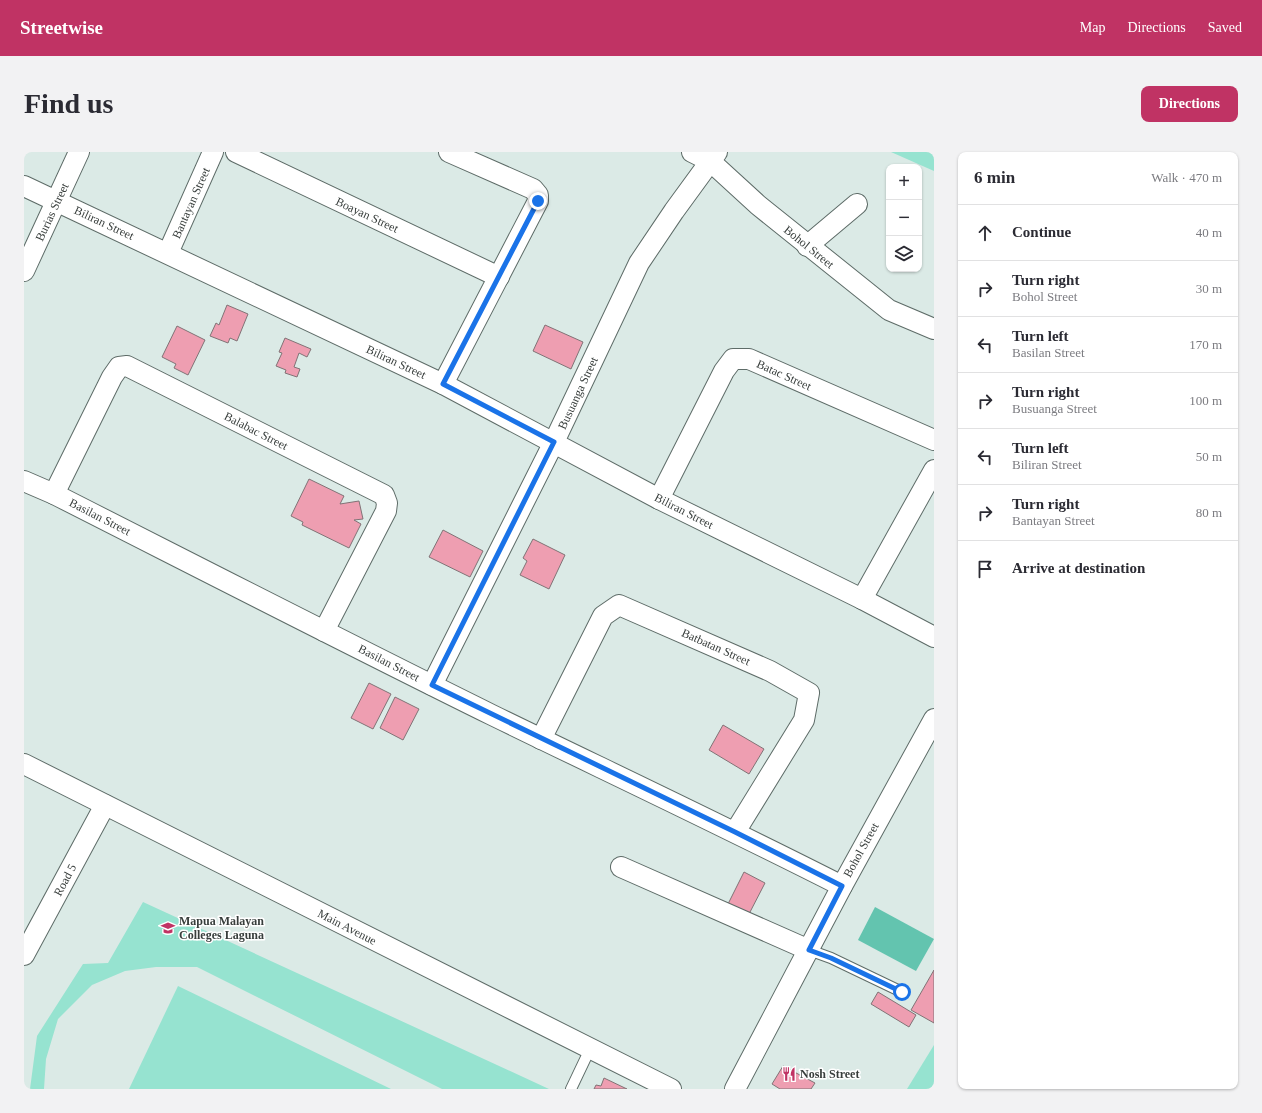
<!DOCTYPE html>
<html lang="en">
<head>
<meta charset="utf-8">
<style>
	:root { --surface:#fff; --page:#f2f2f3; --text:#2b2b33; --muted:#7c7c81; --line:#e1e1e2; --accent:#c03364 }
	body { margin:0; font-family:Georgia,serif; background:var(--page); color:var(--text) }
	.controls { position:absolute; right:12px; top:12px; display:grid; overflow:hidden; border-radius:8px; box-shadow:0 1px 3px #0004 }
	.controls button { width:36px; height:36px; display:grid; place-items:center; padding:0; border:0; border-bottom:1px solid var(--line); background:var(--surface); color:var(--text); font:20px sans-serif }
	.stop { position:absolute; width:12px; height:12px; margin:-9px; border:3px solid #1a73e8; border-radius:50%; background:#fff }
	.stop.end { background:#1a73e8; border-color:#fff; box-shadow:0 1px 4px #0008 }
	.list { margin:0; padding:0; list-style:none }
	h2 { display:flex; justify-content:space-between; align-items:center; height:52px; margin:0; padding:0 16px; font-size:17px }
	h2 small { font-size:13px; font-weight:400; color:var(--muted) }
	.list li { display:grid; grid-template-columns:26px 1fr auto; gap:12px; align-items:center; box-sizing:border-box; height:56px; padding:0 16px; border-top:1px solid var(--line) }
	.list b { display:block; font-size:15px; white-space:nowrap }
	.list p { margin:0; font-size:13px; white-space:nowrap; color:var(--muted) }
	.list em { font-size:13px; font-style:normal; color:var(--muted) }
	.icon { flex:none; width:22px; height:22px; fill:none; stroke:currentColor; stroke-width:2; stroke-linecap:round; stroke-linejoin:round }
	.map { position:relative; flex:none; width:910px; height:937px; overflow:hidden; border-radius:8px }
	header { display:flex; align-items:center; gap:24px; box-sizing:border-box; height:56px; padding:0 20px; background:var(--accent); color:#fff }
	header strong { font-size:19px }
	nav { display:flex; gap:22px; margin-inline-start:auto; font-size:14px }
	.intro { display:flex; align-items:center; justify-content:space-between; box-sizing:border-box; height:96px; padding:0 24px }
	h1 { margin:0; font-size:28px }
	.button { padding:10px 18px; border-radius:8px; background:var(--accent); color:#fff; font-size:14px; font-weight:700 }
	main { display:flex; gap:24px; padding:0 24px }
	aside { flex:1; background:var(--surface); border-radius:8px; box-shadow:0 1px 3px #0004 }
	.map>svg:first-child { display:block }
	.green { fill:#96e3d0 }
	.water { fill:#63c4af }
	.building { fill:#ee9eb1; stroke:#817376 }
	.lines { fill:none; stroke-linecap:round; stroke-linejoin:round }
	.lane-casing { stroke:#5e6c68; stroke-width:12 }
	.street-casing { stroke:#5e6c68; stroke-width:22 }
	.lane { stroke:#fff; stroke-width:10 }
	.street { stroke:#fff; stroke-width:20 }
	.route { stroke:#1a73e8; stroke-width:5 }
	.labels { text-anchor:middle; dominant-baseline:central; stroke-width:3; stroke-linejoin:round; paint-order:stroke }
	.street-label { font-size:12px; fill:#383e3c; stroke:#fff }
	.poi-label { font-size:12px; font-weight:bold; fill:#383e3c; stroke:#fff; text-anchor:start }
</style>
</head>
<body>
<header>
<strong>Streetwise</strong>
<nav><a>Map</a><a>Directions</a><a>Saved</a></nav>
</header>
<div class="intro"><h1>Find us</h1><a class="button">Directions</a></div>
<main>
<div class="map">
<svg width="910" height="937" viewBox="0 0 910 937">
	<rect width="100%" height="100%" fill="#dbeae6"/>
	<!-- green -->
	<g class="green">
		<polygon points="867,0 910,0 910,19"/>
		<polygon points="119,750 525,937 418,937 173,815 132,815 101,819 68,833 34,867 22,907 20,937 6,937 13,884 59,812 84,811"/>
		<polygon points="154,834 367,937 105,937"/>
		<polygon points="910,893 910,937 883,937"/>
	</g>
	<!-- water -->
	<polygon class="water" points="851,755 910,787 892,819 834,788"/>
	<!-- building -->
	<g class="building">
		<polygon points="203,153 224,162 213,189 206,186 204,191 186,184 192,171 195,173"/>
		<polygon points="521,173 559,190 547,217 509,199"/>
		<polygon points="153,174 181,188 164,223 150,216 152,212 138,205"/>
		<polygon points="261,186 287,197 283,205 275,201 270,215 276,217 273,225 261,221 262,218 252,214 258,201 255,200"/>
		<polygon points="285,327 320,344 316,352 335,349 339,367 330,368 337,372 325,396 278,373 279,370 267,364"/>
		<polygon points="419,378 459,399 446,425 405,405"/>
		<polygon points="509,387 541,403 525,437 496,423 503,409 499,406"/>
		<polygon points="345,531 367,542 349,577 327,566"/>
		<polygon points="371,545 395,557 379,588 356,576"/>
		<polygon points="699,573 740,597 725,622 685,598"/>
		<polygon points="720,720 741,731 725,762 704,752"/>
		<polygon points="910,818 910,871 887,858"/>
		<polygon points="854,840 892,863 885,875 847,852"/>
		<polygon points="759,914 791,931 787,937 756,937 748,932"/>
		<polygon points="580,926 603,937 570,937 572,933 577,934"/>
	</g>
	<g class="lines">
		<defs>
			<g id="lane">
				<polyline points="785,798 807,806 878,840"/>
				<polyline points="547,937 566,897"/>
			</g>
			<g id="street">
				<polyline points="212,0 475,125"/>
				<polyline points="668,0 686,9 734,53 865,158 910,177"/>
				<polyline points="0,34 419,232 635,347 838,447 910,485"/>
				<polyline points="783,94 833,52"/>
				<polyline points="144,101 189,0"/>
				<polyline points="0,119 55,0"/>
				<polyline points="419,232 514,49 514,43 509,37 425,0"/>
				<path d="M0,329l30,13c146,74 292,149 438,221 117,57 234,112 350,171"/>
				<polyline points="30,342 88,225 95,215 103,214 360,343 363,351 362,359 300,479"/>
				<polyline points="635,347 700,219 709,207 725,207 910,288"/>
				<polyline points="838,447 910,318"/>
				<polyline points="408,533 530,290 615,111 650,59 693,0"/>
				<polyline points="517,587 579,464 595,453 746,519 785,541 780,568 711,680"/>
				<polyline points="0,612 647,937"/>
				<polyline points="597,715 785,798"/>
				<polyline points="0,803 81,653"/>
				<polyline points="711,937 818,734 910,567"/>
			</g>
		</defs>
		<!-- lane casing -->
		<use href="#lane" class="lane-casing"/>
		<!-- street casing -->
		<use href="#street" class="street-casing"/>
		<!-- lane -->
		<use href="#lane" class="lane"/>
		<!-- street -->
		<use href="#street" class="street"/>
	</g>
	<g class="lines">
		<!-- route -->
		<polyline class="route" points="514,49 419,232 530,290 408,533 711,680 818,734 785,798 807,806 878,840"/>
	</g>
	<!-- icons -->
	<defs>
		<symbol id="university-bare" viewBox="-9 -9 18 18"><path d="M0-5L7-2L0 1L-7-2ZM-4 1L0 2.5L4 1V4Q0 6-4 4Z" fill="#c03364" stroke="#fff" stroke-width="2.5" paint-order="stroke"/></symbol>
		<symbol id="restaurant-bare" viewBox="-9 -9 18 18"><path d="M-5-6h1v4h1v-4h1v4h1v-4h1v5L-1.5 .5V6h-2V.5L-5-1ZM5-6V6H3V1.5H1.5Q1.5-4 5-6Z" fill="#c03364" stroke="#fff" stroke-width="2.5" paint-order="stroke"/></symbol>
	</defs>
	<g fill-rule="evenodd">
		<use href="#university-bare" x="134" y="766" width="20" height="20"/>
		<use href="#restaurant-bare" x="755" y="912" width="20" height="20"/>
	</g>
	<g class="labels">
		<!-- street labels -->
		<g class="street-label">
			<text transform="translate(167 51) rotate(-66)">Bantayan Street</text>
			<text transform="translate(28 60) rotate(-65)">Burias Street</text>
			<text transform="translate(343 63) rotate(25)">Boayan Street</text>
			<text transform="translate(80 71) rotate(25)">Biliran Street</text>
			<text transform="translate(785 95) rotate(39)">Bohol Street</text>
			<text transform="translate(372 210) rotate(25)">Biliran Street</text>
			<text transform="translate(760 223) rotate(24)">Batac Street</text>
			<text transform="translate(554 241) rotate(-65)">Busuanga Street</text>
			<text transform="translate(232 279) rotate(27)">Balabac Street</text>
			<text transform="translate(660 359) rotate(27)">Biliran Street</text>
			<text transform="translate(76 365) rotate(27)">Basilan Street</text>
			<text transform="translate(692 495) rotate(24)">Batbatan Street</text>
			<text transform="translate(365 511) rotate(27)">Basilan Street</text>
			<text transform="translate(837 698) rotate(-61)">Bohol Street</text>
			<text transform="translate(41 728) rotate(-62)">Road 5</text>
			<text transform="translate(323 775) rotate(27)">Main Avenue</text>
		</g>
		<!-- poi labels -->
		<g class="poi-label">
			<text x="155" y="769">Mapua Malayan<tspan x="155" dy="14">Colleges Laguna</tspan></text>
			<text x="776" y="922">Nosh Street</text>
		</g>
	</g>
</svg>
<div class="controls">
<button>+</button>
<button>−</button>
<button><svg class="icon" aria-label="layers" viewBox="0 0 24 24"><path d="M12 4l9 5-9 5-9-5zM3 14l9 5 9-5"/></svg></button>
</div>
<div class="stop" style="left:878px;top:840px"></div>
<div class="stop end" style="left:514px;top:49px"></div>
</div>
<aside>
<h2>6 min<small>Walk · 470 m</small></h2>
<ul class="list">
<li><svg class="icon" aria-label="ahead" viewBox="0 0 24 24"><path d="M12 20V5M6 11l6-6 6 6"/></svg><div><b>Continue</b></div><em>40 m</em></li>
<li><svg class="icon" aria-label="right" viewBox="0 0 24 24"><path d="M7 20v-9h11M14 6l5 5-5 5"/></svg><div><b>Turn right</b><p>Bohol Street</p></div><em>30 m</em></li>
<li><svg class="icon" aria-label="left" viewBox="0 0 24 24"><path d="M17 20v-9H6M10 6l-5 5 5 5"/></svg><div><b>Turn left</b><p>Basilan Street</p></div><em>170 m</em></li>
<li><svg class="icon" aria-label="right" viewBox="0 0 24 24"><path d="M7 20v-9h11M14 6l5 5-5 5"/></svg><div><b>Turn right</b><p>Busuanga Street</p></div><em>100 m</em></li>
<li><svg class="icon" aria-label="left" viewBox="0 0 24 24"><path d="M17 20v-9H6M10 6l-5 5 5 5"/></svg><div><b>Turn left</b><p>Biliran Street</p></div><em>50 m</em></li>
<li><svg class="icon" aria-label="right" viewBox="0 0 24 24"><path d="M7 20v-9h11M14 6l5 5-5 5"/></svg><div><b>Turn right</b><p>Bantayan Street</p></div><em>80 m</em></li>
<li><svg class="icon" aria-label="arrive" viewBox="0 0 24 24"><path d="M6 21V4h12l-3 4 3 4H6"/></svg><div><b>Arrive at destination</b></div></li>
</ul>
</aside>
</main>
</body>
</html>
